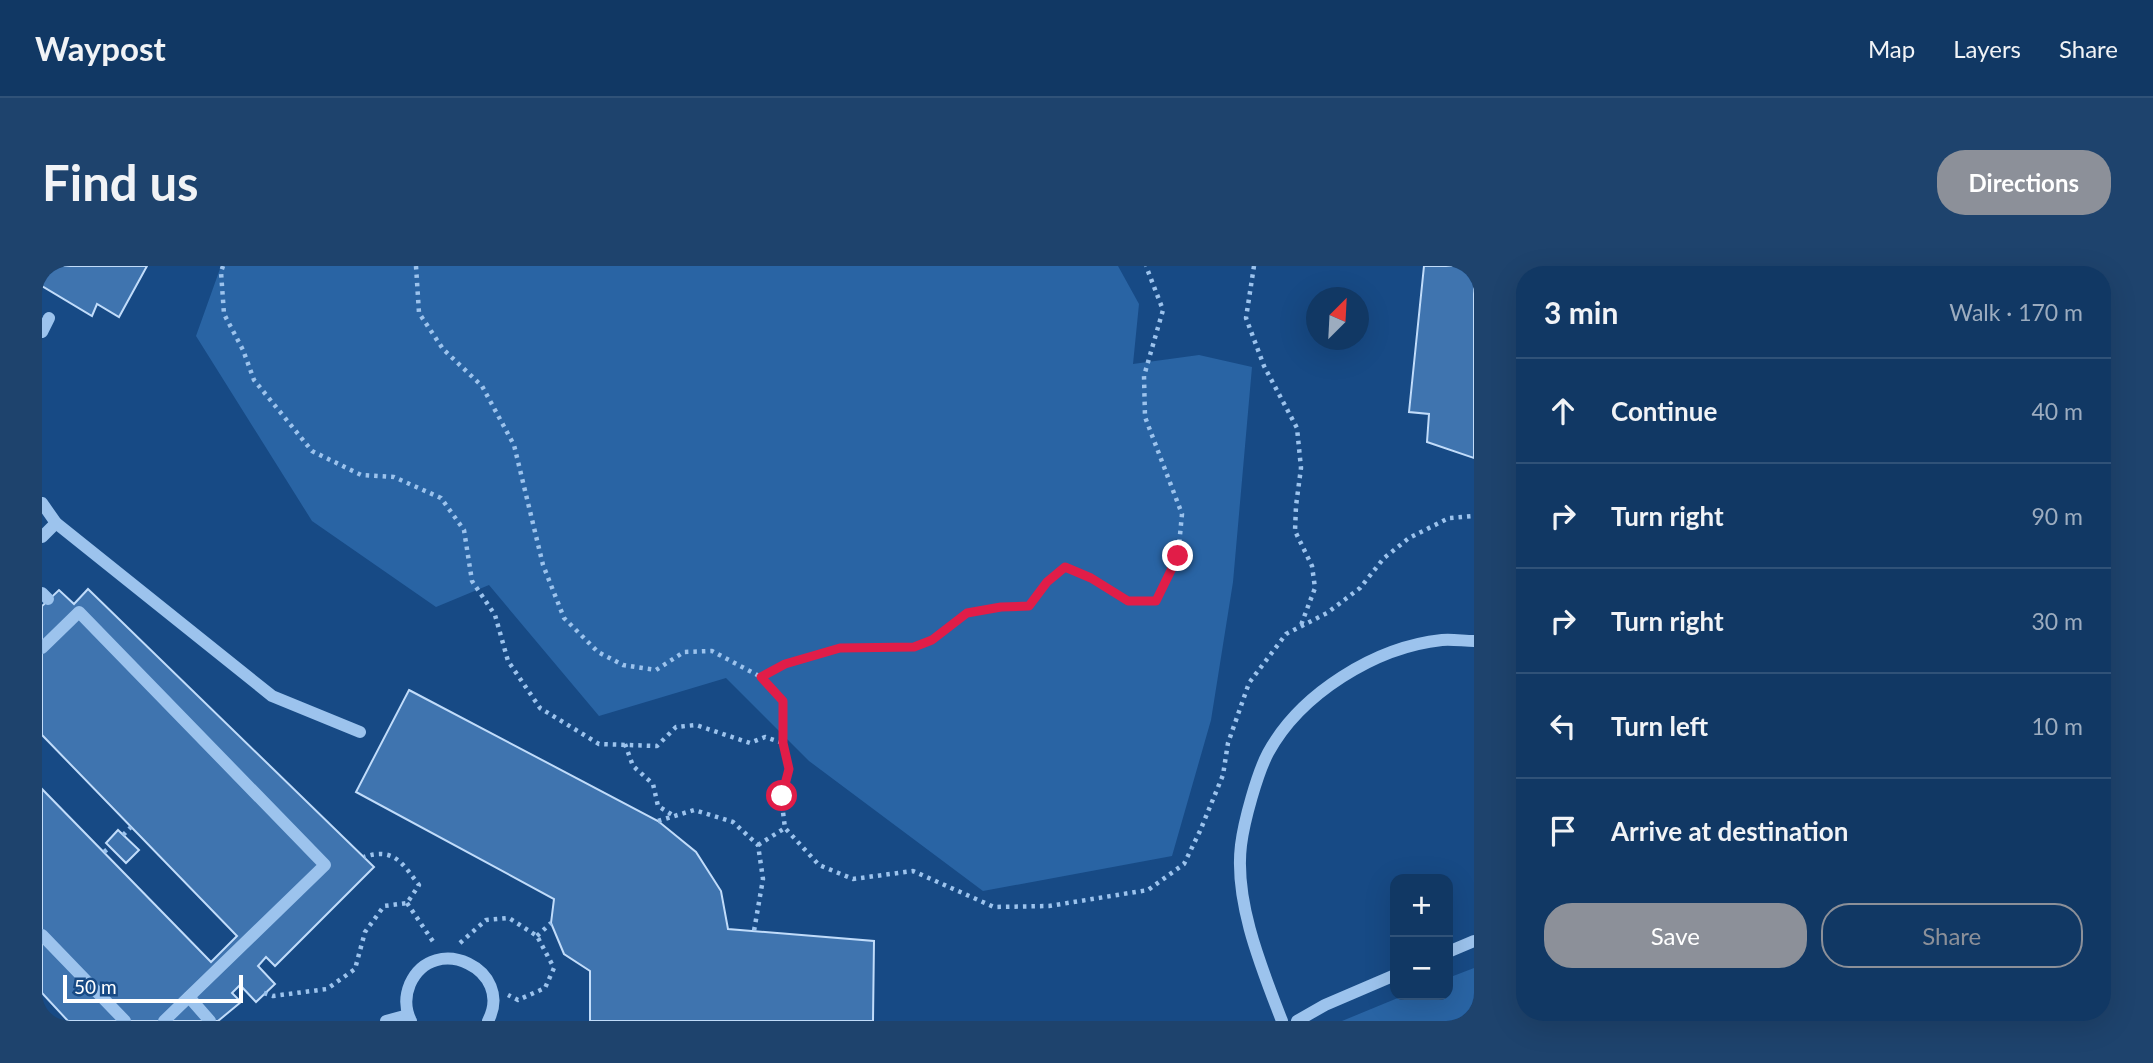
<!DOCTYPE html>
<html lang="en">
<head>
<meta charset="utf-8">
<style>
	:root { --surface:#113864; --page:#1e436d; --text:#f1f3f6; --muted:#9cacbf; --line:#305278; --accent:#8c9099 }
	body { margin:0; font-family:Lato,sans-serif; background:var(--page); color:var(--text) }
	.controls { position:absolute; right:21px; bottom:21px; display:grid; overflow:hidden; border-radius:14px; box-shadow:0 7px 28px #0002 }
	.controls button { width:63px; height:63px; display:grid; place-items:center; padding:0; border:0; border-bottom:2px solid var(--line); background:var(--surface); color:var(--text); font:35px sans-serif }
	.compass { position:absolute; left:1264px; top:21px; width:63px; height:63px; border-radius:50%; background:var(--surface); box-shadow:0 7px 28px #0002; rotate:24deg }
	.scale { position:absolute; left:21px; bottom:18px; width:180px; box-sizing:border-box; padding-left:7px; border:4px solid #fff; border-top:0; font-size:19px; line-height:24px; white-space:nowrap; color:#fff; -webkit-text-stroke:5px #174a85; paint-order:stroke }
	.stop { position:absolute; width:21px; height:21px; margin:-16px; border:5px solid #e11d48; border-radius:50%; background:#fff }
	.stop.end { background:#e11d48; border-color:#fff; box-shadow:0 2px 7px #0008 }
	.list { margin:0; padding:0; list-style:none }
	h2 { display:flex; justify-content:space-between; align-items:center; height:91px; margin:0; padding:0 28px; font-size:30px }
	h2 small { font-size:23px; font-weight:400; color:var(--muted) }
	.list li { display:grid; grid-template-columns:46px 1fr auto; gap:21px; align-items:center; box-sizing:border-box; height:105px; padding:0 28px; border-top:2px solid var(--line) }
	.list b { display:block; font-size:26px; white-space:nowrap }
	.list em { font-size:23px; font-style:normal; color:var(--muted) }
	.actions { display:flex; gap:14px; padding:21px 28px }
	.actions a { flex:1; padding:16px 0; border:2px solid var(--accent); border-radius:28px; text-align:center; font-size:24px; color:var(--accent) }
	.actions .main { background:var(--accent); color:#fff }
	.icon { flex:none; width:38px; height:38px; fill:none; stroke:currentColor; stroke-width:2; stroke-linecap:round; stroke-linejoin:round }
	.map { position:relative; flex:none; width:1432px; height:755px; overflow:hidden; border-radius:28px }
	header { display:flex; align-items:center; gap:42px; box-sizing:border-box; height:98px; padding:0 35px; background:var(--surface); border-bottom:2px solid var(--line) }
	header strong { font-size:33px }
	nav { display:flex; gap:38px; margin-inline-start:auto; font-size:24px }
	.intro { display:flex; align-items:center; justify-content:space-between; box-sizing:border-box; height:168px; padding:0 42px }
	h1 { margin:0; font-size:49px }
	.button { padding:18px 32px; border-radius:28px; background:var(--accent); color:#fff; font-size:24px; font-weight:700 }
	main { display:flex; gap:42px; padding:0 42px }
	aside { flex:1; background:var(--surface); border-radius:28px; box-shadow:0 7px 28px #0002 }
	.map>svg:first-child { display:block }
	.green { fill:#2964a4 }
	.building { fill:#3f74af; stroke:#c1dcfa; stroke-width:2 }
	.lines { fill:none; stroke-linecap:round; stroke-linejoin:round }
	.path { stroke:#9cc3ed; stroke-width:4.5; stroke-dasharray:3.5 5; stroke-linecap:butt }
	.minor { stroke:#9cc3ed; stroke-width:12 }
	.route { stroke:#e11d48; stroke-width:9 }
</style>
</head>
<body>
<header>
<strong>Waypost</strong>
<nav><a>Map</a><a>Layers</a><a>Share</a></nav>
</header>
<div class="intro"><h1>Find us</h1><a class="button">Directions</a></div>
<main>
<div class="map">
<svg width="1432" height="755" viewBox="0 0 1432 755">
	<rect width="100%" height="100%" fill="#174a85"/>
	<!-- green -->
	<g class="green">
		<polygon points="179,0 1076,0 1097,38 1091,98 1157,89 1210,101 1191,316 1169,454 1130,590 941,625 767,495 684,412 557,450 447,319 394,341 270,255 154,70"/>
		<polygon points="1432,702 1432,755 1300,755 1363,729 1406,729 1406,712"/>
	</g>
	<!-- building -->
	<g class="building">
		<polygon points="0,0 105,0 77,51 55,38 50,50 0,20"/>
		<polygon points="1382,0 1432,0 1432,192 1385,176 1387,148 1367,146"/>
		<polygon points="46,323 332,601 233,700 224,691 216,700 233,718 214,736 198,719 190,727 199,736 176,755 26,755 0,727 0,523 169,696 195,670 0,469 0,340 17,324 32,338"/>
		<polygon points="367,424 616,555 654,586 679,625 686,663 832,675 831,755 548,755 548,705 522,688 509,657 512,633 314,526"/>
		<polygon points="76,564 97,584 84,597 64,577"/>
	</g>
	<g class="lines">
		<!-- path -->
		<g class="path">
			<polyline points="181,0 179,6 182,48 201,84 212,114 270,185 319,209 352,211 399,232 422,264 430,315 453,349 466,395 498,442 557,478 615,480 634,461 654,459 708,477 723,471 741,477 747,503 739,530 743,562 777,599 811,613 871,605 952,641 1007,640 1106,624 1142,598 1158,565 1181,509 1186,477 1207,417 1244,368 1285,347 1318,322 1342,292 1367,272 1407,252 1432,250"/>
			<polyline points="374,0 377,47 401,83 440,120 472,179 501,299 522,352 556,386 581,399 614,404 642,386 670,385 719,411 741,435 741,477"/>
			<polyline points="1212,0 1204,52 1222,100 1255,162 1259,202 1254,240 1253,265 1270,300 1273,322 1259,359"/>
			<polyline points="719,411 743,398 798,382 872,381 890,374 925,347 959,341 987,340 1005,316 1023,301 1049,311 1086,335 1114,335 1136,290 1140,248 1103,151 1102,110 1121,44 1104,0"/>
			<polyline points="583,478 591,500 611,518 616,540 632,550"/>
			<polyline points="616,555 652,544 691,556 716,579 721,613 712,665"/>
			<polyline points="81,569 89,561"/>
			<polyline points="716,579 743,562"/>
			<polyline points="62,586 68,581"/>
			<polyline points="365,637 392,677"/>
			<polyline points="495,670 509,657"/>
			<polyline points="418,677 444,654 467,652 495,670 512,702 503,722 476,734 466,729"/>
			<path d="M222,727l9,3 54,-7 28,-20 10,-37 19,-26 23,-3 12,-18c-17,-22 -25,-38 -55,-28"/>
		</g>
		<!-- minor -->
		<g class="minor">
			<polyline points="0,66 7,52"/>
			<polyline points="0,237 14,257 230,430 318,466"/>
			<polyline points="0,271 14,257"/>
			<polyline points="0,327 6,333"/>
			<polyline points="0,382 37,346 283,599 122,755"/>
			<polyline points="0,669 83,755"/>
			<polyline points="1406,686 1432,675"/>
			<polyline points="147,731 168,755"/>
			<polyline points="344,755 366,749"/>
			<path d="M369,755c-6,-12 -6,-25 -1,-37 24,-53 105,-14 78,37"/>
			<path d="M1240,755c-20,-52 -48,-119 -41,-176 3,-24 16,-71 27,-92 32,-59 107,-106 174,-113 10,-1 22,1 32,1"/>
			<polyline points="1255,755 1283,739 1353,709"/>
		</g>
	</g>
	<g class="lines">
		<!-- route -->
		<polyline class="route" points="740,530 747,503 741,477 741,435 719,411 743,398 798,382 872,381 890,374 925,347 959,341 987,340 1005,316 1023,301 1049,312 1086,335 1114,335 1136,290"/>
	</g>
</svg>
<div class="controls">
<button>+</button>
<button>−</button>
</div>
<svg class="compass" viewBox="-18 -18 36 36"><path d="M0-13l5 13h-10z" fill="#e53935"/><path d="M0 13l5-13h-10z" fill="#9cacbf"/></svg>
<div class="scale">50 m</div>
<div class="stop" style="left:740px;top:530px"></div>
<div class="stop end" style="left:1136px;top:290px"></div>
</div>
<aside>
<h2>3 min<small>Walk · 170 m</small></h2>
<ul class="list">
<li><svg class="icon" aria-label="ahead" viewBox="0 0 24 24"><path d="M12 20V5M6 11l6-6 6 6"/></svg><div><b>Continue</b></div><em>40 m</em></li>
<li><svg class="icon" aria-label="right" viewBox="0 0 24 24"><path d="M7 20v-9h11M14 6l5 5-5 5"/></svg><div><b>Turn right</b></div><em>90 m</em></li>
<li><svg class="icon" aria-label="right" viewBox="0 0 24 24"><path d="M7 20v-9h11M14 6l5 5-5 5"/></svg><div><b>Turn right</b></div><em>30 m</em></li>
<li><svg class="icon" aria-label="left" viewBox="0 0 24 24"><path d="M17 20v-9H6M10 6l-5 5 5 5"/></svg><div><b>Turn left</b></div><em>10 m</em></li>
<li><svg class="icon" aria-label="arrive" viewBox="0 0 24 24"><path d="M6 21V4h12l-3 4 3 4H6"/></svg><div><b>Arrive at destination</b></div></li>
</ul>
<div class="actions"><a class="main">Save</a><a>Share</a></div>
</aside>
</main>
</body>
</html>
